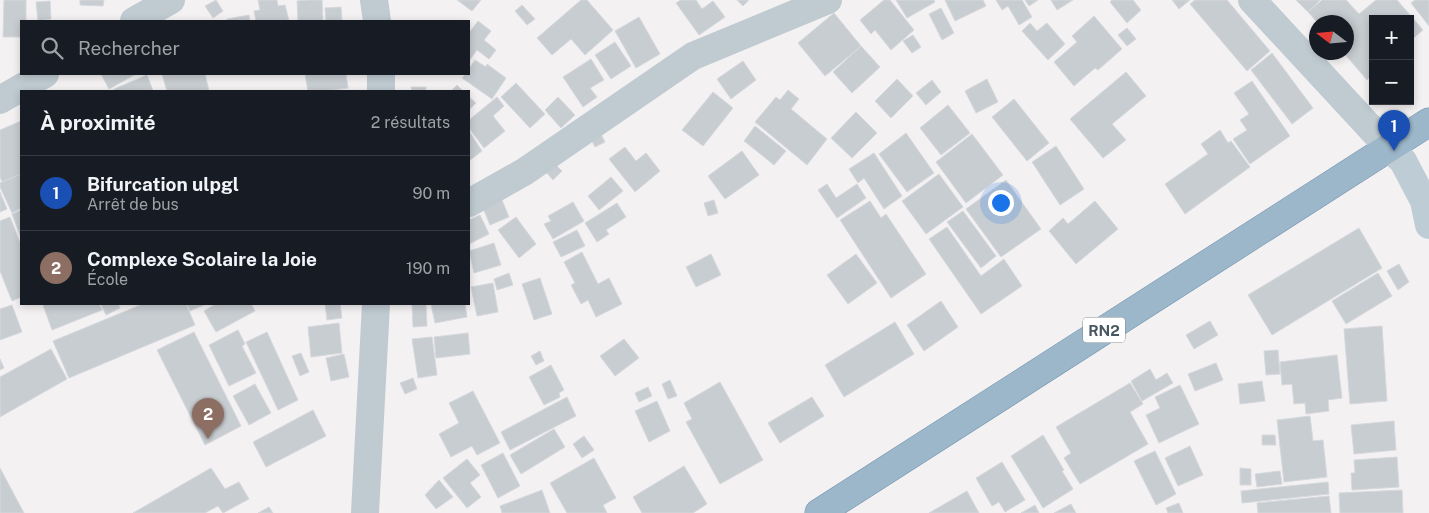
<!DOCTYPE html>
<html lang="fr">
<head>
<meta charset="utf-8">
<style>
	:root { --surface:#171b24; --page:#242831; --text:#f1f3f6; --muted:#9ea1a6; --line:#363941; --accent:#b45309 }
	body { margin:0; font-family:"Public Sans",sans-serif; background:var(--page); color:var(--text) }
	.controls { position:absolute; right:15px; top:15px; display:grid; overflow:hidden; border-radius:0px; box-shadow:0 2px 8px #0003 }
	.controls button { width:45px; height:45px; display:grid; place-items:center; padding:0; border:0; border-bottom:1px solid var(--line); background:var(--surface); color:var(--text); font:25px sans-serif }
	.compass { position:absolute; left:1309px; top:15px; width:45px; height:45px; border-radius:50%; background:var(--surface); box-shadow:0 2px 8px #0003; rotate:286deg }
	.you { position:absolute; left:1000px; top:202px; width:18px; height:18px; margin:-12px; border:4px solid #fff; border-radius:50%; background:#1a73e8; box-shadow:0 0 0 8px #1a73e833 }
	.badge { display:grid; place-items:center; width:32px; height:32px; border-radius:50%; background:var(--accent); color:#fff; font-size:16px; font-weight:700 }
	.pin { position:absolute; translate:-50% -41px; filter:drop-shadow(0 1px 2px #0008) }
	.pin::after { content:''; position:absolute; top:26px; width:18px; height:15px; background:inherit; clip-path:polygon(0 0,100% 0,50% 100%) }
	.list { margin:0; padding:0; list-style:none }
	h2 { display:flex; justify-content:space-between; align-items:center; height:65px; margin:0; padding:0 20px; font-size:21px }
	h2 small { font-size:16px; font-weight:400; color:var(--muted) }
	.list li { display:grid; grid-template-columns:32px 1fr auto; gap:15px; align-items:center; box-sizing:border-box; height:75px; padding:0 20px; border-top:1px solid var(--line) }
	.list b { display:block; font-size:19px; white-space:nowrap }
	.list p { margin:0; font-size:16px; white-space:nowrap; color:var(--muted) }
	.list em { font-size:16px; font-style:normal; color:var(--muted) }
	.icon { flex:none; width:28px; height:28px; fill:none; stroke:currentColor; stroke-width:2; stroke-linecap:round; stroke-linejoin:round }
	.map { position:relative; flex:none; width:1429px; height:513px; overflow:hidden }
	.search { position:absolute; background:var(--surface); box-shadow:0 2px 8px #0003; left:20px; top:20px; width:450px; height:55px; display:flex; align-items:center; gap:12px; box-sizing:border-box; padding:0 18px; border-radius:0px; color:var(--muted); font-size:19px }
	.panel { position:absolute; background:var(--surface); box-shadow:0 2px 8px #0003; left:20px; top:90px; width:450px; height:215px; border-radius:0px }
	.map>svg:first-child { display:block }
	.building { fill:#c8cdd1; stroke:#d5d8dd }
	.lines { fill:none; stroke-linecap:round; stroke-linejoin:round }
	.trunk-casing { stroke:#7294af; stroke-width:29 }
	.minor { stroke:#bfcad1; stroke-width:28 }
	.tertiary { stroke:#bfcad1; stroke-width:28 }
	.secondary { stroke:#beccd6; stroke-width:28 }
	.trunk { stroke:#9cb6ca; stroke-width:28 }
	.labels { text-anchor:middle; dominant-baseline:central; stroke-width:4; stroke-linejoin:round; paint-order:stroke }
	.shield { fill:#fff; stroke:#7f8990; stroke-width:1 }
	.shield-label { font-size:15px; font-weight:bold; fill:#485760 }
</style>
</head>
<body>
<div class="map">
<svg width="1429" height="513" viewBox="0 0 1429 513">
	<rect width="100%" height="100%" fill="#f4f1f2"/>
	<!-- building -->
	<g class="building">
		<polygon points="4,0 26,0 26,21 21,21 21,37 3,37"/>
		<polygon points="80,0 104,0 103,6 80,5"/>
		<polygon points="216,0 223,11 213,18 205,6"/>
		<polygon points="258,0 277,0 278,6 285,5 289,21 256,21 254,11 260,10"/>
		<polygon points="308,0 322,0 323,21 298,21 297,1"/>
		<polygon points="457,0 481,0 472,11"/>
		<polygon points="581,0 587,0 613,30 585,55 571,39 552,55 537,38"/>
		<polygon points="681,0 696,0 702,9 713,1 725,17 699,35 676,3"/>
		<polygon points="737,0 749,0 743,6"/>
		<polygon points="884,0 890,0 914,30 891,50 875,30 871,34 860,20"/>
		<polygon points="896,0 934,0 935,2 907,18"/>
		<polygon points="945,0 983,0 986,6 955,21"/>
		<polygon points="996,0 1022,0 1032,17 1019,25 1008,6 1002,10"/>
		<polygon points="1025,0 1038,0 1029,6"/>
		<polygon points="1051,0 1073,0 1057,10"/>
		<polygon points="1112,0 1133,0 1141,10 1127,23 1110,2"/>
		<polygon points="1172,0 1190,0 1179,9"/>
		<polygon points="1195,0 1227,0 1270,51 1247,71 1190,4"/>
		<polygon points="1296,0 1320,0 1308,12"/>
		<polygon points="1322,0 1346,0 1359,14 1376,0 1397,0 1423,30 1410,41 1410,19 1373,19 1373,74 1367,80 1343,52 1346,52 1346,22 1317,22 1308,12"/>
		<polygon points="1415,0 1429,0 1429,26 1411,3"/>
		<polygon points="50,1 51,19 38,21 36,2"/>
		<polygon points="522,5 535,19 527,25 515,11"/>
		<polygon points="341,7 342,21 326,21 325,8"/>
		<polygon points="941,8 954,33 942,40 929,14"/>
		<polygon points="834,13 861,46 825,76 798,43"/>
		<polygon points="249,15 250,21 227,21 227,19"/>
		<polygon points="1094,16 1122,49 1098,70 1095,68 1074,86 1054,62 1077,42 1072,36"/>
		<polygon points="639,17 660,54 636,68 615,31"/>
		<polygon points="478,21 491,31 484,40 496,50 489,59 477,50 469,61 469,33"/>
		<polygon points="1030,23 1037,31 1047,23 1065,44 1048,60 1022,31"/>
		<polygon points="1127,28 1136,39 1127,46 1118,35"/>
		<polygon points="913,35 921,47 912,53 903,41"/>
		<polygon points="615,42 631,66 611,79 595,55"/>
		<polygon points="861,46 880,67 852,93 833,72"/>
		<polygon points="1272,53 1313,108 1292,124 1251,70"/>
		<polygon points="591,59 604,80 590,88 597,97 583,107 563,77"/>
		<polygon points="475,60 486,67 487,64 506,78 492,99 462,78 466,74 469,74 469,69"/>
		<polygon points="743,61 756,80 731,99 717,79"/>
		<polygon points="1126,72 1146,96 1112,124 1126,140 1103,158 1070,119"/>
		<polygon points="101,74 136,74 109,89"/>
		<polygon points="162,74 205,74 209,91 167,91"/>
		<polygon points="305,74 346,74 348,88 324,91 308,91"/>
		<polygon points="147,75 153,91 115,91 114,89"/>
		<polygon points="897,79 913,96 891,118 875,101"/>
		<polygon points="987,79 998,102 976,113 965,91"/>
		<polygon points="932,80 941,92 926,105 916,93"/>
		<polygon points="1252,81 1290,136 1250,164 1233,139 1247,130 1240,120 1249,114 1234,93"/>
		<polygon points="516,83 545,114 530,128 501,97"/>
		<polygon points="457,85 463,91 451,91"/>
		<polygon points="411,87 426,87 426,91 412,91"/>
		<polygon points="788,90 799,99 791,109 827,139 807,165 755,122 776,97 780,100"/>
		<polygon points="713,92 733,108 703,146 682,130"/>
		<polygon points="469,97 476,103 469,110"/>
		<polygon points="497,97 504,106 493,116 505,131 484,148 469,128 469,120"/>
		<polygon points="558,97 575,115 561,128 545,110"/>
		<polygon points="1014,99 1049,143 1027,161 992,117"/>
		<polygon points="948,105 970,133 941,155 920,128"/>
		<polygon points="856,112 877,133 852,158 831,138"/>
		<polygon points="21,121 21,174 2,182 0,177 0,130"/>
		<polygon points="755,126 786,151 774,165 744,141"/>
		<polygon points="599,130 605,142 595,147 589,135"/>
		<polygon points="1220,130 1228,143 1231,141 1250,167 1185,214 1165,184 1208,154 1201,144"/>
		<polygon points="469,131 482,151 469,161"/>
		<polygon points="906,133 934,173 907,192 879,154"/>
		<polygon points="972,134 1003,175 966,203 936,162"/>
		<polygon points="1056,146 1084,189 1060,205 1032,162"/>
		<polygon points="625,147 636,161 646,153 660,171 635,192 609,159"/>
		<polygon points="742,151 759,175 725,199 708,176"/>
		<polygon points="874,153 902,196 884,209 864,178 858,183 849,169"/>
		<polygon points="554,163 562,171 553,180 546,172"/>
		<polygon points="21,174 21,208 12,213 0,187 0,183"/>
		<polygon points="939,174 963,207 926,234 902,201"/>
		<polygon points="611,177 623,191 599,210 588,196"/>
		<polygon points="1006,180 1041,229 1001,257 966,209"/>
		<polygon points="827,184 836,198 857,184 866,198 837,218 818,190"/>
		<polygon points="0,192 7,209 0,212"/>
		<polygon points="502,200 509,217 490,225 483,208"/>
		<polygon points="714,200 718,213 708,216 704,203"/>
		<polygon points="870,201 881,218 886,214 926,274 891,298 840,220"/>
		<polygon points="1095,201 1118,229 1076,264 1049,231 1063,218 1068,224"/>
		<polygon points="573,202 584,221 553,239 544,224 551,221 548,216"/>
		<polygon points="617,203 626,217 606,230 609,234 597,242 585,223"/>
		<polygon points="21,210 21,238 12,214"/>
		<polygon points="963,211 996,256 981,268 947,222"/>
		<polygon points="480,215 489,234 469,244 469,220"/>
		<polygon points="10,217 21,245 21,297 12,301 0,271 0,221"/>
		<polygon points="516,217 536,244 519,258 498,230"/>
		<polygon points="947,227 981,276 1004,259 1022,286 981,314 929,239"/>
		<polygon points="1359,228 1382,268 1272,335 1248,295"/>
		<polygon points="577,230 585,246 561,257 553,242"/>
		<polygon points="494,243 501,265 474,273 469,251"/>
		<polygon points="582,252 598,284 609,278 622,304 596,317 588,300 581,304 571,285 575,283 564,262"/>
		<polygon points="711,254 721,275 696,287 686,267"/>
		<polygon points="856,254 877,283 848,304 827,275"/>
		<polygon points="1399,264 1409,282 1398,290 1387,271"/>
		<polygon points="509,273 513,285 497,290 494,279"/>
		<polygon points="1378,273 1392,296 1346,324 1332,301"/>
		<polygon points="540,278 552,314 534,320 522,284"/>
		<polygon points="493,283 498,312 477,316 471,287"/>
		<polygon points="941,301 958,327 924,351 907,325"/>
		<polygon points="45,304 99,304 102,310 52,330 43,305"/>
		<polygon points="101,304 118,304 120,308 106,315"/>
		<polygon points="143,304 186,304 195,325 69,378 53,341"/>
		<polygon points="187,304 206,304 190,311"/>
		<polygon points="216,304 251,304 255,311 216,332 204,311"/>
		<polygon points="325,304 340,304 342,318 327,320"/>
		<polygon points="412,304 426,304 427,326 413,327"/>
		<polygon points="431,304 465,304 467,317 435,323"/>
		<polygon points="12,305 22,332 0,340 0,309"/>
		<polygon points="1210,321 1218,335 1194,349 1186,335"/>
		<polygon points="895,322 914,354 844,397 825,365"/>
		<polygon points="339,323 342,353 311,357 308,327"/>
		<polygon points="1382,326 1387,401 1350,404 1344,329"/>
		<polygon points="238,330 245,344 242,346 256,373 229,386 209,345"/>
		<polygon points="194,332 241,426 205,445 157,350"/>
		<polygon points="267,332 298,400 278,410 246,342"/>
		<polygon points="468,333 470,354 436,358 434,337"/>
		<polygon points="432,337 437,375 418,378 412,339"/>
		<polygon points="624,339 639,358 615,376 600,356"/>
		<polygon points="51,349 67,379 0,417 0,377"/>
		<polygon points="1278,350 1280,374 1266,375 1264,351"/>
		<polygon points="540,351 544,361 536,365 531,356"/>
		<polygon points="301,353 309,372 300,376 292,356"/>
		<polygon points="344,354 349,377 331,381 326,358"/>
		<polygon points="1337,355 1342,398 1328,400 1329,411 1306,414 1305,403 1294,404 1292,384 1282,385 1280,362"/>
		<polygon points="0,359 4,368 0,370"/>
		<polygon points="1216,363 1223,380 1195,391 1188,374"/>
		<polygon points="551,365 564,390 559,393 560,397 544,405 529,377"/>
		<polygon points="1150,369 1156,380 1167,373 1173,383 1142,401 1131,381"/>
		<polygon points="413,378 417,389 405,394 400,383"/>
		<polygon points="670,380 677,396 668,399 662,384"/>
		<polygon points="1262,381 1265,401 1240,404 1238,384"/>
		<polygon points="720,382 763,460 720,484 686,422 692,419 684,403"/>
		<polygon points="1130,383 1143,404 1130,412 1148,444 1080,484 1064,458 1071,453 1056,427"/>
		<polygon points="255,384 271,413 249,425 233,396"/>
		<polygon points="1180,385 1199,424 1159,443 1146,415 1160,408 1155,397"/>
		<polygon points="648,387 652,396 639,402 635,393"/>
		<polygon points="473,391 500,443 477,455 472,446 451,457 439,434 459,423 449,403"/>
		<polygon points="567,397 576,416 510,450 501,432"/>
		<polygon points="812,397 824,416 780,443 768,423"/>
		<polygon points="657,401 670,431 649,442 635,411"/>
		<polygon points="313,410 326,436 266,467 253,442"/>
		<polygon points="1310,416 1313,441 1323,440 1327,477 1284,482 1277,420"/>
		<polygon points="1394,421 1396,450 1354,454 1351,425"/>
		<polygon points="554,429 565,447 521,474 510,455"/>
		<polygon points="1043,435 1064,470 1062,471 1073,489 1043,508 1011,456"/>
		<polygon points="1262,435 1275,435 1276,445 1262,445"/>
		<polygon points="584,436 594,450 582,458 573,444"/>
		<polygon points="1190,446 1203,475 1178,486 1165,458"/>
		<polygon points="1155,451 1176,494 1156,505 1134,461"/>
		<polygon points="503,453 520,486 498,498 481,465"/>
		<polygon points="1397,457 1399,487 1352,490 1351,473 1355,473 1354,460"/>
		<polygon points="594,458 616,498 603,505 607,513 567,513 550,483"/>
		<polygon points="467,459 480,475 470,483 481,497 467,508 443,478"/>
		<polygon points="1002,462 1025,500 1005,512 999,502 992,506 976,478"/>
		<polygon points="684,466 707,504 693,513 642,513 633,497"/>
		<polygon points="0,468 24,513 0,513"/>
		<polygon points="211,468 225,489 239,482 249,499 223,513 218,506 205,513 133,513"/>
		<polygon points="1240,468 1251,469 1251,485 1240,485"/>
		<polygon points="1280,471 1282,484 1257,487 1255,474"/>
		<polygon points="439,480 453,497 436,509 425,495"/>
		<polygon points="1328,482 1329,494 1242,503 1241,491"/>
		<polygon points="542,490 550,513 502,513 500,506"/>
		<polygon points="1402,490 1403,513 1340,513 1339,493"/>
		<polygon points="967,491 979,513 929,513"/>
		<polygon points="1329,496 1331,513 1258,513 1257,503"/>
		<polygon points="1179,503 1183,513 1168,513 1166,508"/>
		<polygon points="1071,504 1076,513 1054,513"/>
		<polygon points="1035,505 1039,513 1021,513"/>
		<polygon points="269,507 273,513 258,513"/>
	</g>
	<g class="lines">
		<defs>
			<polyline id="trunk" points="819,513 1429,122"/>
		</defs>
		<!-- trunk casing -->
		<use href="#trunk" class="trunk-casing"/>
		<!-- minor -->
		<g class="minor">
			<polyline points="374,0 377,21"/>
			<polyline points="134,21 171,0"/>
			<polyline points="381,91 381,74"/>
			<polyline points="0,100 45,74"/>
			<polyline points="469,203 524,172 693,56 828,0"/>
			<polyline points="365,513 376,304"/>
		</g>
		<!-- tertiary -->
		<polyline class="tertiary" points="1252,0 1389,148"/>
		<!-- secondary -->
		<polyline class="secondary" points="1389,148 1403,161 1424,201 1429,225"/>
		<!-- trunk -->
		<use href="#trunk" class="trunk"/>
	</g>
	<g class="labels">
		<!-- shield labels -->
		<rect class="shield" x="1083" y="317.5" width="42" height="25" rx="4"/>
		<g class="shield-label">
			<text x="1104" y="330">RN2</text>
		</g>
	</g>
</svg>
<div class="controls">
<button>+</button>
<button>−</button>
</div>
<svg class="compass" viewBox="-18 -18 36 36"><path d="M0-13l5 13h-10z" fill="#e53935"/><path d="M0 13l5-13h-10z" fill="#9ea1a6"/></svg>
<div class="you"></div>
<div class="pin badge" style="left:1394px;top:151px;background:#1a4fb4">1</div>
<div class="pin badge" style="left:208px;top:439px;background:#8d6e63">2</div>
<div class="search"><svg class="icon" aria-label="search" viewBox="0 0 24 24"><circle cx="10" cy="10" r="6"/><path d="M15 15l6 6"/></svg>Rechercher</div>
<section class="panel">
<h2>À proximité<small>2 résultats</small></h2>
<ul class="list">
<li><span class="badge" style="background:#1a4fb4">1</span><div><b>Bifurcation ulpgl</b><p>Arrêt de bus</p></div><em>90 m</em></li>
<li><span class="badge" style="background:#8d6e63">2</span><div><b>Complexe Scolaire la Joie</b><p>École</p></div><em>190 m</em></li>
</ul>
</section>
</div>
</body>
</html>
